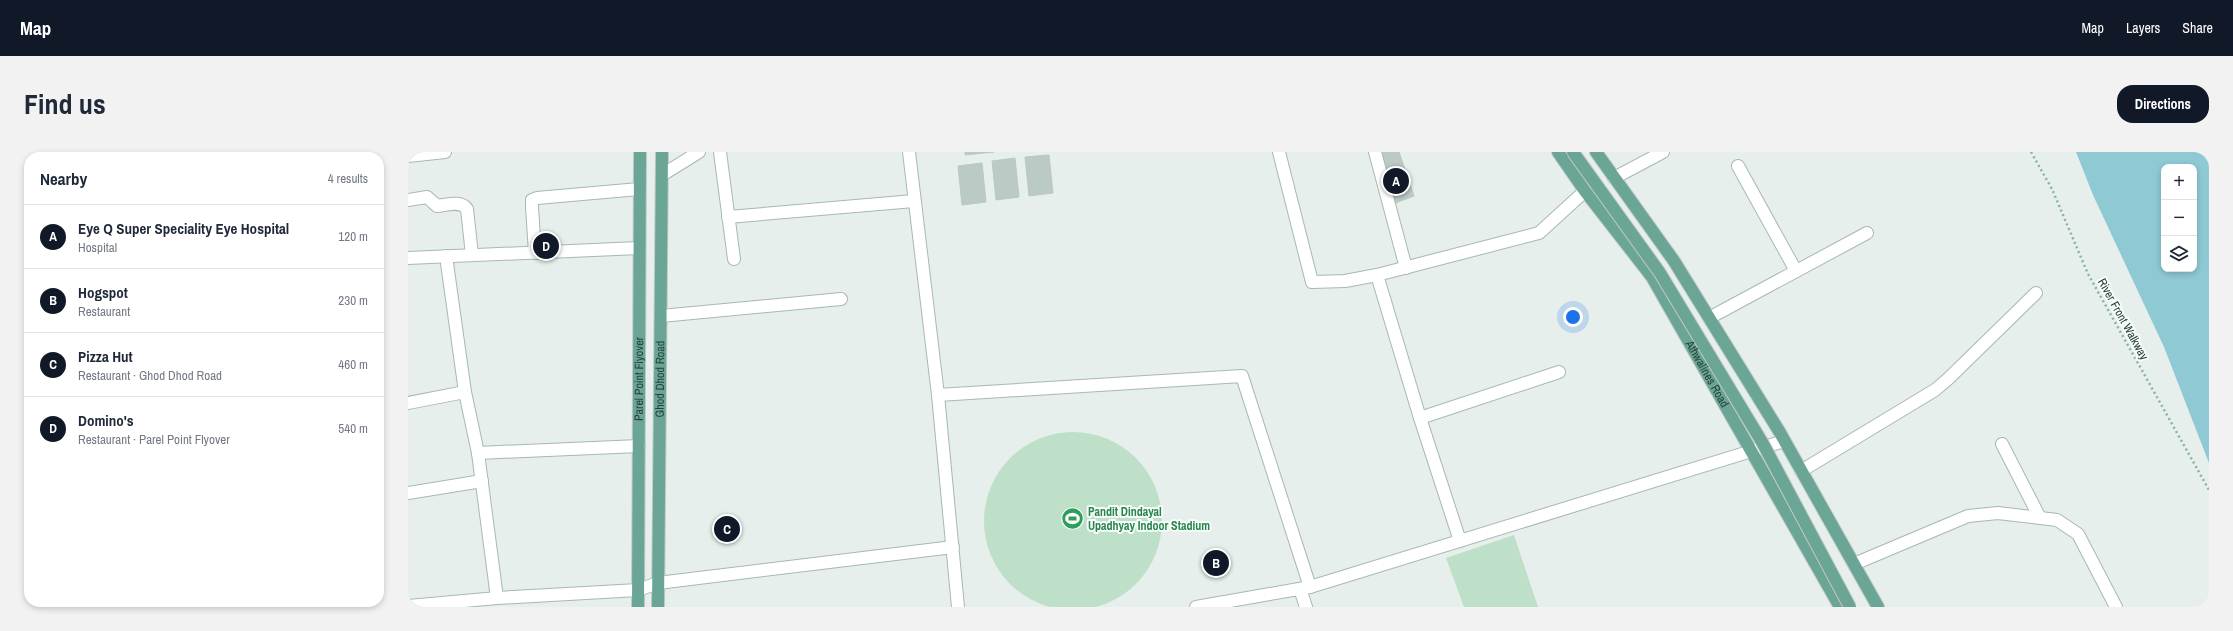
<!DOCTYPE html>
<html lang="en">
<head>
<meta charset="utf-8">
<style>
	:root { --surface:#fff; --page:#f2f2f3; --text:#1f2937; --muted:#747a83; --line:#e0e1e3; --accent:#111827 }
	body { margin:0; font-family:"Archivo Narrow",sans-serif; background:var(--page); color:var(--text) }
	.controls { position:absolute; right:12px; top:12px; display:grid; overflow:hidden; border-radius:8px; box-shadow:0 2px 6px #0003 }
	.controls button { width:36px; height:36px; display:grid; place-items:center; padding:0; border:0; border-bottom:1px solid var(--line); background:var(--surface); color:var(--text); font:20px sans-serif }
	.you { position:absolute; left:1165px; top:165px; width:14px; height:14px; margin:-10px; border:3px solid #fff; border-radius:50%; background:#1a73e8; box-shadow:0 0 0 6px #1a73e833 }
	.badge { display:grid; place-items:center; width:26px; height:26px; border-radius:50%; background:var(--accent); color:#fff; font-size:13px; font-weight:700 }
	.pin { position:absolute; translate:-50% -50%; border:2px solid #fff; box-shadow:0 1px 4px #0006 }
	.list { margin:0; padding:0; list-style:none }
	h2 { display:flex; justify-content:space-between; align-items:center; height:52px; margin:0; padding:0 16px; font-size:17px }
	h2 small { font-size:13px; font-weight:400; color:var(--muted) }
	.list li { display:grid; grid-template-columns:26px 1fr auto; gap:12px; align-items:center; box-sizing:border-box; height:64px; padding:0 16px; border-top:1px solid var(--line) }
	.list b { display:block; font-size:15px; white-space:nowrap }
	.list p { margin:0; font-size:13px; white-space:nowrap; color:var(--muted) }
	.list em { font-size:13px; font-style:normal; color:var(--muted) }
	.icon { flex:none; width:22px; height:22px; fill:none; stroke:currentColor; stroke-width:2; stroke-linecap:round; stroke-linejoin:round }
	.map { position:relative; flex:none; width:1801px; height:455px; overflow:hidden; border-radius:16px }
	header { display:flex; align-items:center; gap:24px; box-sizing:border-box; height:56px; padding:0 20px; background:var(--accent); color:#fff }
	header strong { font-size:19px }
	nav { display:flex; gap:22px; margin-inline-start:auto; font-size:14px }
	.intro { display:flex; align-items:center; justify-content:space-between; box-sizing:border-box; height:96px; padding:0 24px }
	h1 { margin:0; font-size:28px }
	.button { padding:10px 18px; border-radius:16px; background:var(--accent); color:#fff; font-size:14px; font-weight:700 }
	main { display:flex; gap:24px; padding:0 24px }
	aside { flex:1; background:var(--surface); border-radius:16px; box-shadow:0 2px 6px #0003 }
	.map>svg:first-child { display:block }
	.green { fill:#bfe0c8 }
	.water { fill:#8ec9d4; fill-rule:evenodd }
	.building { fill:#bbcac4; stroke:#b8c9c2 }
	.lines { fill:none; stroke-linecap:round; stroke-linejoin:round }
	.minor-casing { stroke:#a8b8b2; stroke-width:14 }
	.major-casing { stroke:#c2cac8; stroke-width:14 }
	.path { stroke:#86b3a5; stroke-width:2.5; stroke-dasharray:2 3; stroke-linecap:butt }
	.minor { stroke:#fff; stroke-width:12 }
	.major { stroke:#6aa596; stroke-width:12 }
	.major-bridge-casing { stroke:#c2cac8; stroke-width:14; stroke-linecap:butt }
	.major-bridge { stroke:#6aa596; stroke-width:12 }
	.labels { text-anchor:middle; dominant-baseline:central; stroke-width:4; stroke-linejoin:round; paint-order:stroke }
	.street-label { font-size:12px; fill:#24423a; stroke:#f7fbf9 }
	.leisure-label { font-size:12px; font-weight:bold; fill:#27864d; stroke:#f7fbf9; text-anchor:start }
</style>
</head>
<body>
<header>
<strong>Map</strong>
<nav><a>Map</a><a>Layers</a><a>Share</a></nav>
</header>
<div class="intro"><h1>Find us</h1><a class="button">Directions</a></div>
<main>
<aside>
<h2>Nearby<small>4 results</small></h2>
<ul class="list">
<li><span class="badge">A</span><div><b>Eye Q Super Speciality Eye Hospital</b><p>Hospital</p></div><em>120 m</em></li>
<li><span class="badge">B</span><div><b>Hogspot</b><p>Restaurant</p></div><em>230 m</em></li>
<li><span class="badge">C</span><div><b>Pizza Hut</b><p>Restaurant · Ghod Dhod Road</p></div><em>460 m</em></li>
<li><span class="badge">D</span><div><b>Domino's</b><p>Restaurant · Parel Point Flyover</p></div><em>540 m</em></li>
</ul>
</aside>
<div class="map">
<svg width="1801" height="455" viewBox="0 0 1801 455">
	<rect width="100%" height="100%" fill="#e6efeb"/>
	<!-- green -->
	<g class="green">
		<circle cx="665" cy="369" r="89"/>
		<polygon points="1106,383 1130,455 1056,455 1038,406"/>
	</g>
	<!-- water -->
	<path class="water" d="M1668,0h133v311l-45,-116 -71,-152zM1756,15h30v102h-30z"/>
	<!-- building -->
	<g class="building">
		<polygon points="557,0 586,0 557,3"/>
		<polygon points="973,0 991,0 1006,44 982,53 968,2"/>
		<polygon points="641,3 645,41 621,44 617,5"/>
		<polygon points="607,6 611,45 588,48 584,9"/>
		<polygon points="574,11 578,50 554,53 550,14"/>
	</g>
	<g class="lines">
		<defs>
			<g id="minor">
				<polyline points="312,0 326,107"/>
				<polyline points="501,0 530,243 550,455"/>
				<polyline points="871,0 904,130 937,129 969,123 1131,81 1177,39"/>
				<polyline points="967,0 998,116"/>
				<polyline points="0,4 37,0"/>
				<polyline points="1330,14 1388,119"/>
				<polyline points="254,23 291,0"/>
				<polyline points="1206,26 1255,0"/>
				<path d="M0,48l19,-3 10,9c10,-1 24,-6 30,3l5,46"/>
				<polyline points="320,65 506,49"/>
				<polyline points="127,101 124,55 124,48 129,46 231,37"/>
				<polyline points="38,104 57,240 70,301 89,446"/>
				<polyline points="0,106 231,96"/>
				<polyline points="969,123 1012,266 1052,389"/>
				<polyline points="253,164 433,147"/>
				<polyline points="1301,166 1459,81"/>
				<polyline points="530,243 834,224 902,435"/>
				<polyline points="0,251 57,240"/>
				<polyline points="1012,266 1151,220"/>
				<polyline points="1594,292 1632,366"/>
				<polyline points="70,301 231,294"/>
				<polyline points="1393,319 1527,238 1540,227 1628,141"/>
				<polyline points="0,341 74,329"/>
				<polyline points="1446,412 1560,364 1590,361 1649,368 1670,382 1708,455"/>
				<polyline points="892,437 898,455"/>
				<polyline points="0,454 89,446 230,438 250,431 545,395"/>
				<polyline points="788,455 902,435 1376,289"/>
			</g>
			<g id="major">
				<path id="s1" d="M1150,0l27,39 67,86 188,330"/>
				<polyline points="1188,0 1266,109 1371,279 1470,455"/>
				<path id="s2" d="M230,455l2,-455"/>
				<path id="s3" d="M250,455l4,-455"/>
			</g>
		</defs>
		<!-- minor casing -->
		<use href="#minor" class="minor-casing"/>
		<!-- major casing -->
		<use href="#major" class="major-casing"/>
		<!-- path -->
		<polyline class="path" points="1623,0 1644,37 1680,122 1801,338"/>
		<!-- minor -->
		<use href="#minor" class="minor"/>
		<!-- major -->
		<use href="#major" class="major"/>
		<defs>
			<polyline id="major-bridge" points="1165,0 1252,121 1354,290 1442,455"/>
		</defs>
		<!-- major-bridge casing -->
		<use href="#major-bridge" class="major-bridge-casing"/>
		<!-- major-bridge -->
		<use href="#major-bridge" class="major-bridge"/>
	</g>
	<!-- icons -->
	<defs>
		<symbol id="stadium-disc" viewBox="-11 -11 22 22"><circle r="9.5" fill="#2e9e5b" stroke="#f7fbf9"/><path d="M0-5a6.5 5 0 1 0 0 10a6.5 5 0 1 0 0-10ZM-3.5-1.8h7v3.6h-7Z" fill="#fff"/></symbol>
	</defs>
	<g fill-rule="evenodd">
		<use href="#stadium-disc" x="652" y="354" width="25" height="25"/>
	</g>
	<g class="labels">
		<!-- street labels -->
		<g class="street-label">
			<text transform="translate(1715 167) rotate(61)">River Front Walkway</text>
			<text stroke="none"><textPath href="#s1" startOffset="268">Athwalines Road</textPath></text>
			<text stroke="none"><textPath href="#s2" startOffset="228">Parel Point Flyover</textPath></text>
			<text stroke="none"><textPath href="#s3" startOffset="228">Ghod Dhod Road</textPath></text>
		</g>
		<!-- leisure labels -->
		<g class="leisure-label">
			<text x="680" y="360">Pandit Dindayal<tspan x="680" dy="14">Upadhyay Indoor Stadium</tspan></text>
		</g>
	</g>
</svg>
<div class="controls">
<button>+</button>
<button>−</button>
<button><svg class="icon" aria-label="layers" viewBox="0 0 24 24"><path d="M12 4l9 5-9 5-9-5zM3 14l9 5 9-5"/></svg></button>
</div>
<div class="you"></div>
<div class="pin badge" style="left:988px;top:29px">A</div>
<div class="pin badge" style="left:808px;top:411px">B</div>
<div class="pin badge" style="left:319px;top:377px">C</div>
<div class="pin badge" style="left:138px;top:94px">D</div>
</div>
</main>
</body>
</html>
